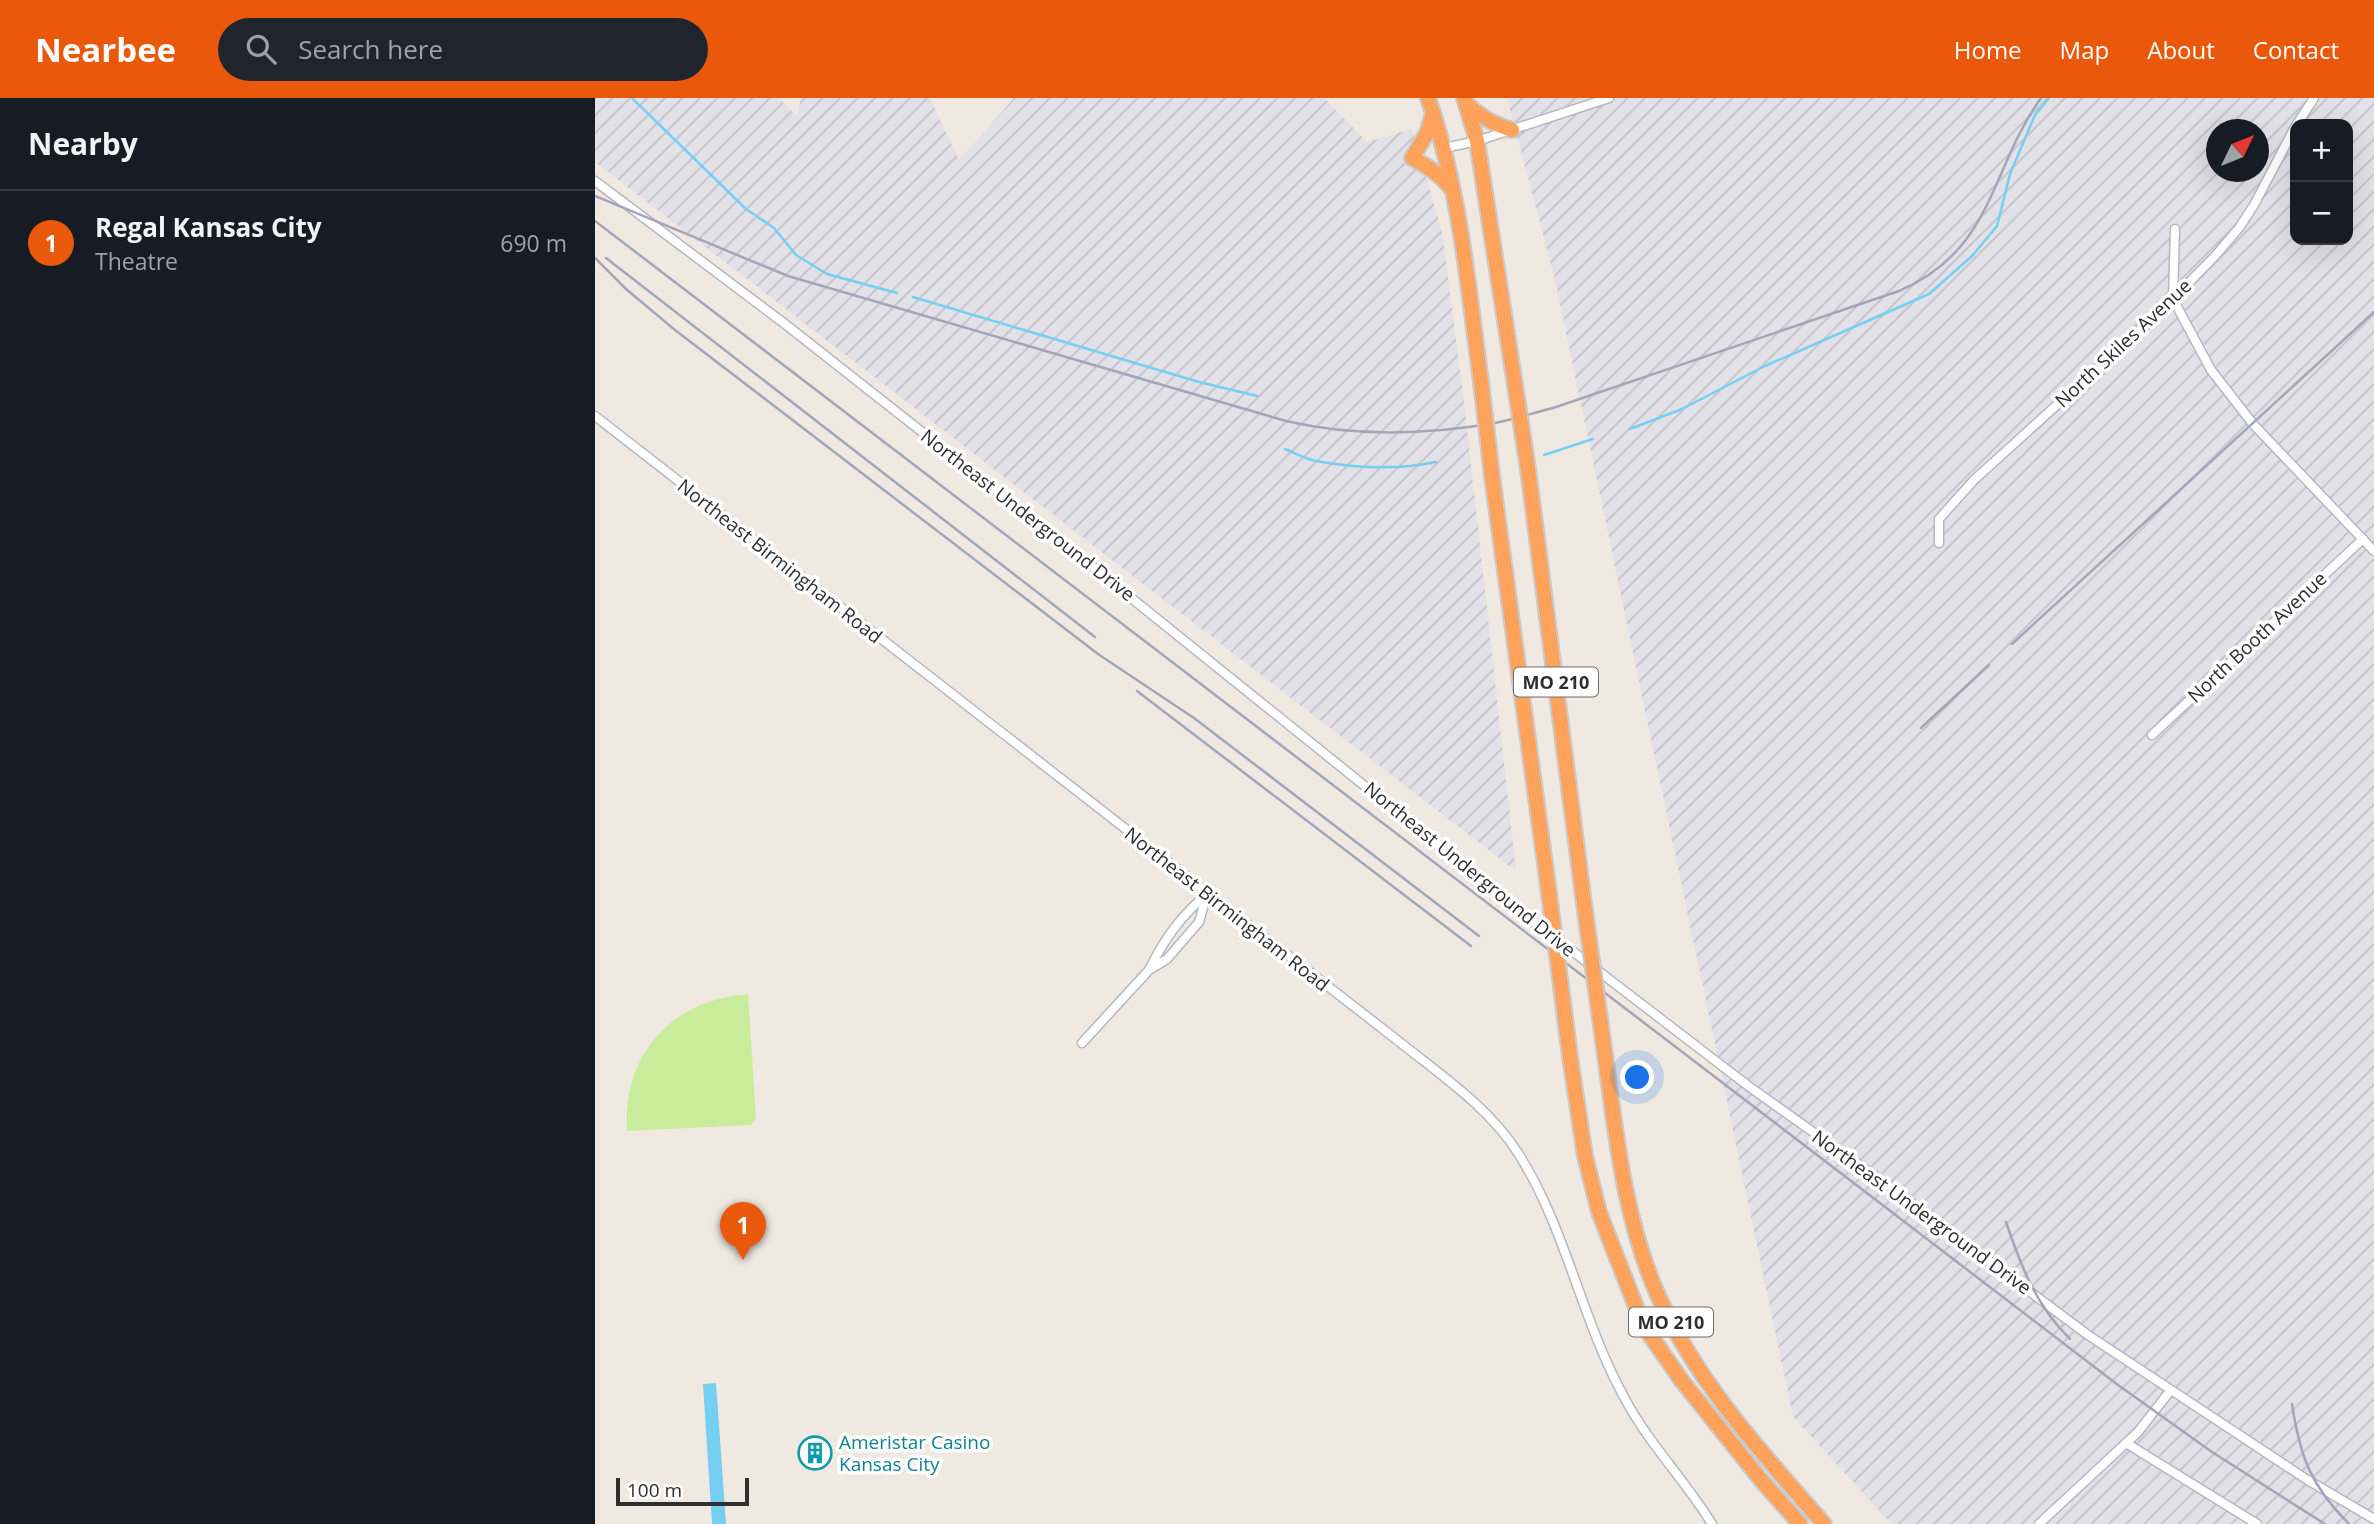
<!DOCTYPE html>
<html lang="en">
<head>
<meta charset="utf-8">
<style>
	:root { --surface:#171b24; --page:#20242c; --text:#f1f3f6; --muted:#9ea1a6; --line:#363941; --accent:#ea580c }
	body { margin:0; font-family:"Open Sans",sans-serif; background:var(--page); color:var(--text) }
	.controls { position:absolute; right:21px; top:21px; display:grid; overflow:hidden; border-radius:14px; box-shadow:0 7px 28px #0002 }
	.controls button { width:63px; height:63px; display:grid; place-items:center; padding:0; border:0; border-bottom:2px solid var(--line); background:var(--surface); color:var(--text); font:35px sans-serif }
	.compass { position:absolute; left:1611px; top:21px; width:63px; height:63px; border-radius:50%; background:var(--surface); box-shadow:0 7px 28px #0002; rotate:47deg }
	.scale { position:absolute; left:21px; bottom:18px; width:133px; box-sizing:border-box; padding-left:7px; border:4px solid #2e2e2e; border-top:0; font-size:19px; line-height:24px; white-space:nowrap; color:#2e2e2e; -webkit-text-stroke:5px #fff; paint-order:stroke }
	.you { position:absolute; left:1043px; top:980px; width:24px; height:24px; margin:-18px; border:5px solid #fff; border-radius:50%; background:#1a73e8; box-shadow:0 0 0 10px #1a73e833 }
	.badge { display:grid; place-items:center; width:46px; height:46px; border-radius:50%; background:var(--accent); color:#fff; font-size:23px; font-weight:700 }
	.pin { position:absolute; translate:-50% -58px; filter:drop-shadow(0 2px 4px #0008) }
	.pin::after { content:''; position:absolute; top:37px; width:24px; height:21px; background:inherit; clip-path:polygon(0 0,100% 0,50% 100%) }
	.list { margin:0; padding:0; list-style:none }
	h2 { display:flex; justify-content:space-between; align-items:center; height:91px; margin:0; padding:0 28px; font-size:30px }
	h2 small { font-size:23px; font-weight:400; color:var(--muted) }
	.list li { display:grid; grid-template-columns:46px 1fr auto; gap:21px; align-items:center; box-sizing:border-box; height:105px; padding:0 28px; border-top:2px solid var(--line) }
	.list b { display:block; font-size:26px; white-space:nowrap }
	.list p { margin:0; font-size:23px; white-space:nowrap; color:var(--muted) }
	.list em { font-size:23px; font-style:normal; color:var(--muted) }
	.icon { flex:none; width:38px; height:38px; fill:none; stroke:currentColor; stroke-width:2; stroke-linecap:round; stroke-linejoin:round }
	.map { position:relative; flex:none; width:1779px; height:1426px; overflow:hidden }
	header { display:flex; align-items:center; gap:42px; box-sizing:border-box; height:98px; padding:0 35px; background:var(--accent); color:#fff }
	header strong { font-size:33px }
	nav { display:flex; gap:38px; margin-inline-start:auto; font-size:24px }
	.search { width:490px; height:63px; background:var(--page); display:flex; align-items:center; gap:18px; box-sizing:border-box; padding:0 24px; border-radius:38px; color:var(--muted); font-size:26px }
	main { display:flex }
	aside { flex:1; background:var(--surface) }
	.map>svg:first-child { display:block }
	.industrial { fill:url(#industrial-furrows); fill-rule:evenodd }
	.pitch { fill:#c9ec9a }
	.water { fill:#75cff0 }
	.lines { fill:none; stroke-linecap:round; stroke-linejoin:round }
	.stream { stroke:#75cff0; stroke-width:2.5 }
	.street-casing { stroke:#b4b7c1; stroke-width:11 }
	.highway-casing { stroke:#c9c9c9; stroke-width:18 }
	.street { stroke:#fff; stroke-width:8 }
	.highway { stroke:#ffa35c; stroke-width:14 }
	.rail { stroke:#a3a6b8; stroke-width:2.5 }
	.highway-bridge-casing { stroke:#c9c9c9; stroke-width:18; stroke-linecap:butt }
	.highway-bridge { stroke:#ffa35c; stroke-width:14 }
	.labels { text-anchor:middle; dominant-baseline:central; stroke-width:7; stroke-linejoin:round; paint-order:stroke }
	.shield { fill:#fff; stroke:#6d6d6d; stroke-width:2 }
	.shield-label { font-size:18px; font-weight:bold; fill:#2e2e2e }
	.street-label { font-size:19px; fill:#2e2e2e; stroke:#fff }
	.culture-label { font-size:19px; fill:#0d838f; stroke:#fff; text-anchor:start }
</style>
</head>
<body>
<header>
<strong>Nearbee</strong>
<div class="search"><svg class="icon" aria-label="search" viewBox="0 0 24 24"><circle cx="10" cy="10" r="6"/><path d="M15 15l6 6"/></svg>Search here</div>
<nav><a>Home</a><a>Map</a><a>About</a><a>Contact</a></nav>
</header>
<main>
<aside>
<h2>Nearby<small></small></h2>
<ul class="list">
<li><span class="badge">1</span><div><b>Regal Kansas City</b><p>Theatre</p></div><em>690 m</em></li>
</ul>
</aside>
<div class="map">
<svg width="1779" height="1426" viewBox="0 0 1779 1426">
	<defs>
		<pattern id="industrial-furrows" width="10" height="10" patternUnits="userSpaceOnUse" patternTransform="scale(1.75)"><rect width="10" height="10" fill="#e3e1e8"/><path d="M-1 1l2-2M0 10L10 0M9 11l2-2" fill="none" stroke="#c3c1c7"/></pattern>
	</defs>
	<rect width="100%" height="100%" fill="#efe9e1"/>
	<!-- industrial -->
	<g class="industrial">
		<polygon points="0,0 183,0 202,18 206,0 335,0 364,62 419,0 729,0 772,44 817,31 847,134 869,304 921,773 0,64"/>
		<path d="M912,0h867v1426h-482l-99,-107 -238,-1137zM1700,26h53v116h-53zM1622,32h42v42h-42z"/>
	</g>
	<!-- pitch -->
	<path class="pitch" d="M153,896l8,125 -5,6 -124,6c-5,-77 45,-131 121,-137z"/>
	<!-- water -->
	<polygon class="water" points="121,1285 131,1426 117,1426 108,1286"/>
	<g class="lines">
		<!-- stream -->
		<g class="stream">
			<polyline points="37,0 151,111 179,130 201,157 232,176 302,195"/>
			<polyline points="318,199 604,284 662,298"/>
			<polyline points="1035,331 1087,311 1170,268 1334,196 1377,158 1402,128 1415,76 1440,17 1454,0"/>
			<path d="M690,351c10,4 20,10 31,12 39,7 82,9 120,1"/>
			<polyline points="949,357 998,341"/>
		</g>
		<defs>
			<g id="street">
				<polyline points="1702,26 1719,0"/>
				<polyline points="849,50 882,43 1014,0"/>
				<polyline points="0,83 190,226 463,441 920,809 1152,987 1291,1086 1493,1237 1711,1381 1779,1421"/>
				<polyline points="1580,131 1578,201 1616,272 1658,326 1779,453"/>
				<path d="M0,318l811,631c39,31 84,62 112,106 48,75 63,166 106,244 24,46 61,83 88,127"/>
				<polyline points="1344,445 1344,421 1379,382 1570,209 1620,158 1644,130 1659,107 1700,29"/>
				<polyline points="1557,637 1768,441"/>
				<path d="M555,870c15,-30 31,-52 57,-74"/>
				<polyline points="487,945 554,872 572,861 604,824 612,796"/>
				<polyline points="1531,1345 1662,1426"/>
				<polyline points="1444,1426 1543,1334 1575,1293"/>
			</g>
			<g id="highway">
				<path d="M833,0c32,91 40,189 53,284"/>
				<polyline points="869,0 882,43 920,287"/>
				<path d="M871,5c14,14 28,21 46,27"/>
				<path d="M838,16l-6,19 -15,25c15,8 28,16 39,30"/>
				<polyline points="933,371 988,798"/>
				<polyline points="897,378 953,788"/>
				<polyline points="976,966 990,1058 1004,1114 1048,1227 1087,1283 1166,1382 1205,1426"/>
				<path d="M1013,979c10,76 20,153 52,223 39,85 103,154 164,224"/>
			</g>
		</defs>
		<!-- street casing -->
		<use href="#street" class="street-casing"/>
		<!-- highway casing -->
		<use href="#highway" class="highway-casing"/>
		<!-- street -->
		<use href="#street" class="street"/>
		<!-- highway -->
		<use href="#highway" class="highway"/>
		<!-- rail -->
		<g class="rail">
			<path d="M0,98l193,80 498,145c69,16 139,14 209,2 19,-4 38,-10 58,-15l346,-117c95,-41 90,-120 142,-193"/>
			<polyline points="0,123 1523,1287 1617,1354 1730,1426"/>
			<polyline points="0,160 31,191 80,232 503,556 599,620 884,838"/>
			<polyline points="11,160 500,539"/>
			<polyline points="1417,546 1779,214"/>
			<polyline points="542,593 876,848"/>
			<polyline points="1326,630 1394,567"/>
			<path d="M1411,1124c15,44 30,84 64,117"/>
			<path d="M1697,1306c8,53 19,82 57,120"/>
		</g>
		<defs>
			<g id="highway-bridge">
				<polyline points="886,284 897,378"/>
				<polyline points="920,287 933,371"/>
				<polyline points="953,788 976,966"/>
				<polyline points="988,798 1013,979"/>
			</g>
		</defs>
		<!-- highway-bridge casing -->
		<use href="#highway-bridge" class="highway-bridge-casing"/>
		<!-- highway-bridge -->
		<use href="#highway-bridge" class="highway-bridge"/>
	</g>
	<!-- icons -->
	<defs>
		<symbol id="building-ring" viewBox="-11 -11 22 22"><circle r="9.5" fill="#fff" stroke="#0f9aa8" stroke-width="1.5"/><path d="M-4-6H4V6H1V3H-1V6H-4ZM-2.5-4.3h1.7v1.8h-1.7ZM.8-4.3h1.7v1.8H.8ZM-2.5-1h1.7V.8h-1.7ZM.8-1h1.7V.8H.8Z" fill="#0f9aa8"/></symbol>
	</defs>
	<g fill-rule="evenodd">
		<use href="#building-ring" x="201" y="1336" width="38" height="38"/>
	</g>
	<g class="labels">
		<!-- shield labels -->
		<g class="shield">
			<rect x="919" y="569.5" width="84" height="29" rx="5"/>
			<rect x="1034" y="1209.5" width="84" height="29" rx="5"/>
		</g>
		<g class="shield-label">
			<text x="961" y="584">MO 210</text>
			<text x="1076" y="1224">MO 210</text>
		</g>
		<!-- street labels -->
		<g class="street-label">
			<text transform="translate(1528 245) rotate(-43)">North Skiles Avenue</text>
			<text transform="translate(433 417) rotate(38)">Northeast Underground Drive</text>
			<text transform="translate(185 463) rotate(38)">Northeast Birmingham Road</text>
			<text transform="translate(1662 539) rotate(-43)">North Booth Avenue</text>
			<text transform="translate(875 771) rotate(39)">Northeast Underground Drive</text>
			<text transform="translate(632 811) rotate(38)">Northeast Birmingham Road</text>
			<text transform="translate(1327 1114) rotate(36)">Northeast Underground Drive</text>
		</g>
		<!-- culture labels -->
		<g class="culture-label">
			<text x="244" y="1344">Ameristar Casino<tspan x="244" dy="22">Kansas City</tspan></text>
		</g>
	</g>
</svg>
<div class="controls">
<button>+</button>
<button>−</button>
</div>
<svg class="compass" viewBox="-18 -18 36 36"><path d="M0-13l5 13h-10z" fill="#e53935"/><path d="M0 13l5-13h-10z" fill="#9ea1a6"/></svg>
<div class="scale">100 m</div>
<div class="you"></div>
<div class="pin badge" style="left:148px;top:1162px">1</div>
</div>
</main>
</body>
</html>
